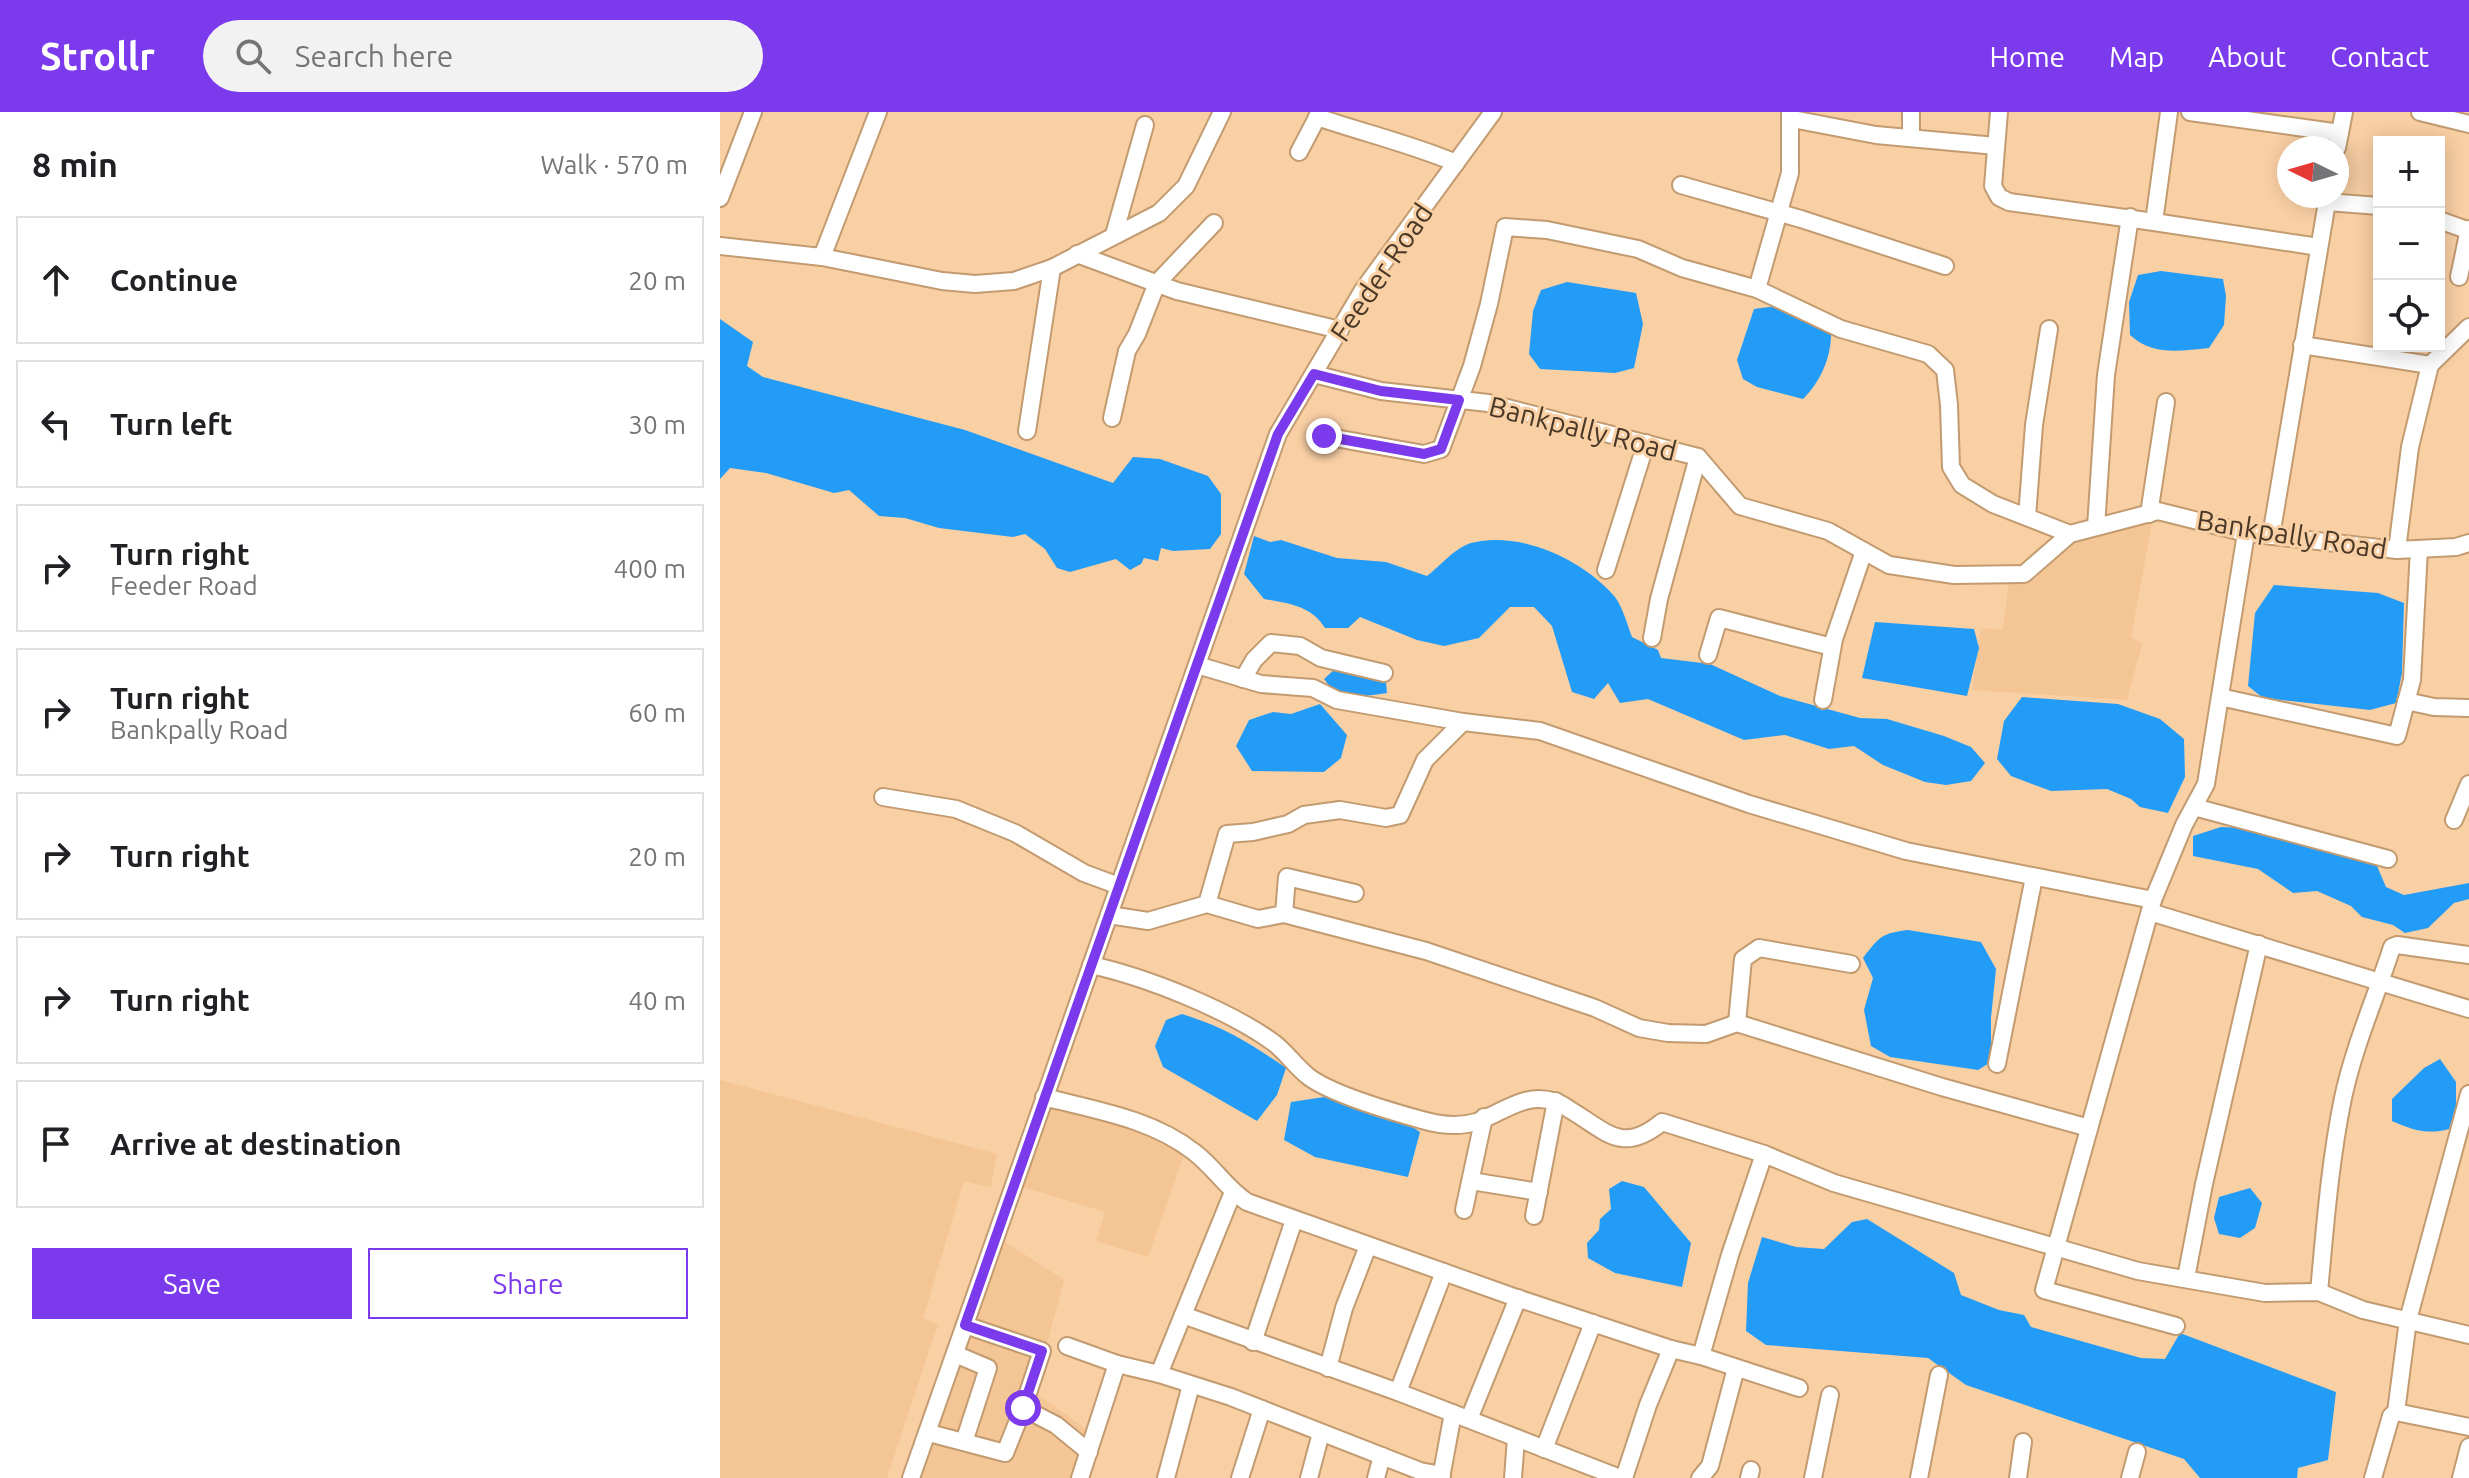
<!DOCTYPE html>
<html lang="en">
<head>
<meta charset="utf-8">
<style>
	:root { --surface:#fff; --page:#f2f2f2; --text:#202124; --muted:#757577; --line:#e0e0e0; --accent:#7c3aed }
	body { margin:0; font-family:Ubuntu,sans-serif; background:var(--page); color:var(--text) }
	.controls { position:absolute; right:24px; top:24px; display:grid; overflow:hidden; border-radius:0px; box-shadow:0 4px 20px #0003 }
	.controls button { width:72px; height:72px; display:grid; place-items:center; padding:0; border:0; border-bottom:2px solid var(--line); background:var(--surface); color:var(--text); font:40px sans-serif }
	.compass { position:absolute; left:1557px; top:24px; width:72px; height:72px; border-radius:50%; background:var(--surface); box-shadow:0 4px 20px #0003; rotate:275deg }
	.stop { position:absolute; width:24px; height:24px; margin:-18px; border:6px solid #7c3aed; border-radius:50%; background:#fff }
	.stop.end { background:#7c3aed; border-color:#fff; box-shadow:0 2px 8px #0008 }
	.list { margin:0; padding:0; list-style:none }
	h2 { display:flex; justify-content:space-between; align-items:center; height:104px; margin:0; padding:0 32px; font-size:34px }
	h2 small { font-size:26px; font-weight:400; color:var(--muted) }
	.list li { display:grid; grid-template-columns:52px 1fr auto; gap:24px; align-items:center; box-sizing:border-box; height:128px; margin:0 16px 16px; padding:0 16px; border:2px solid var(--line); border-radius:0px }
	.list b { display:block; font-size:30px; white-space:nowrap }
	.list p { margin:0; font-size:26px; white-space:nowrap; color:var(--muted) }
	.list em { font-size:26px; font-style:normal; color:var(--muted) }
	.actions { display:flex; gap:16px; padding:24px 32px }
	.actions a { flex:1; padding:18px 0; border:2px solid var(--accent); border-radius:0px; text-align:center; font-size:28px; color:var(--accent) }
	.actions .main { background:var(--accent); color:#fff }
	.icon { flex:none; width:44px; height:44px; fill:none; stroke:currentColor; stroke-width:2; stroke-linecap:round; stroke-linejoin:round }
	.map { position:relative; flex:none; width:1749px; height:1366px; overflow:hidden }
	header { display:flex; align-items:center; gap:48px; box-sizing:border-box; height:112px; padding:0 40px; background:var(--accent); color:#fff }
	header strong { font-size:38px }
	nav { display:flex; gap:44px; margin-inline-start:auto; font-size:28px }
	.search { width:560px; height:72px; background:var(--page); display:flex; align-items:center; gap:20px; box-sizing:border-box; padding:0 28px; border-radius:44px; color:var(--muted); font-size:30px }
	main { display:flex }
	aside { flex:1; background:var(--surface) }
	.map>svg:first-child { display:block }
	.built { fill:#f5c695 }
	.water { fill:#239cf8 }
	.lines { fill:none; stroke-linecap:round; stroke-linejoin:round }
	.minor-casing { stroke:#c29b71; stroke-width:20 }
	.minor { stroke:#fff; stroke-width:16 }
	.route { stroke:#7c3aed; stroke-width:10 }
	.labels { text-anchor:middle; dominant-baseline:central; stroke-width:6; stroke-linejoin:round; paint-order:stroke }
	.street-label { font-size:28px; fill:#493827; stroke:#f9cfa4 }
</style>
</head>
<body>
<header>
<strong>Strollr</strong>
<div class="search"><svg class="icon" aria-label="search" viewBox="0 0 24 24"><circle cx="10" cy="10" r="6"/><path d="M15 15l6 6"/></svg>Search here</div>
<nav><a>Home</a><a>Map</a><a>About</a><a>Contact</a></nav>
</header>
<main>
<aside>
<h2>8 min<small>Walk · 570 m</small></h2>
<ul class="list">
<li><svg class="icon" aria-label="ahead" viewBox="0 0 24 24"><path d="M12 20V5M6 11l6-6 6 6"/></svg><div><b>Continue</b></div><em>20 m</em></li>
<li><svg class="icon" aria-label="left" viewBox="0 0 24 24"><path d="M17 20v-9H6M10 6l-5 5 5 5"/></svg><div><b>Turn left</b></div><em>30 m</em></li>
<li><svg class="icon" aria-label="right" viewBox="0 0 24 24"><path d="M7 20v-9h11M14 6l5 5-5 5"/></svg><div><b>Turn right</b><p>Feeder Road</p></div><em>400 m</em></li>
<li><svg class="icon" aria-label="right" viewBox="0 0 24 24"><path d="M7 20v-9h11M14 6l5 5-5 5"/></svg><div><b>Turn right</b><p>Bankpally Road</p></div><em>60 m</em></li>
<li><svg class="icon" aria-label="right" viewBox="0 0 24 24"><path d="M7 20v-9h11M14 6l5 5-5 5"/></svg><div><b>Turn right</b></div><em>20 m</em></li>
<li><svg class="icon" aria-label="right" viewBox="0 0 24 24"><path d="M7 20v-9h11M14 6l5 5-5 5"/></svg><div><b>Turn right</b></div><em>40 m</em></li>
<li><svg class="icon" aria-label="arrive" viewBox="0 0 24 24"><path d="M6 21V4h12l-3 4 3 4H6"/></svg><div><b>Arrive at destination</b></div></li>
</ul>
<div class="actions"><a class="main">Save</a><a>Share</a></div>
</aside>
<div class="map">
<svg width="1749" height="1366" viewBox="0 0 1749 1366">
	<rect width="100%" height="100%" fill="#f9cfa4"/>
	<!-- built -->
	<g class="built">
		<polygon points="1433,405 1411,525 1422,532 1407,588 1252,578 1261,516 1283,518 1289,467 1352,428"/>
		<polygon points="0,968 277,1042 271,1075 244,1069 203,1206 218,1212 167,1366 0,1366"/>
		<polygon points="326,991 431,1020 464,1043 428,1145 376,1129 385,1100 297,1073"/>
		<polygon points="281,1127 344,1168 314,1280 369,1319 354,1366 199,1366"/>
	</g>
	<!-- water -->
	<g class="water">
		<path d="M1441,159l62,8 3,17 -2,29 -15,23c-30,3 -56,8 -79,-13l-1,-33 9,-27z"/>
		<polygon points="847,170 916,181 923,212 914,256 895,261 820,257 809,242 813,199 821,178"/>
		<path d="M1056,194l55,24c1,26 -10,51 -28,69l-46,-12 -14,-8 -6,-19 17,-51z"/>
		<polygon points="0,207 33,230 27,254 43,265 245,318 393,371 413,345 440,347 488,364 501,382 501,422 490,437 453,439 441,436 438,449 424,446 421,452 410,458 396,447 350,460 337,456 325,437 305,422 293,425 219,416 185,406 159,404 129,378 114,381 46,361 10,356 0,367"/>
		<path d="M534,424l16,6 11,-2 56,18 49,4 41,14c13,-10 29,-29 44,-33 49,-13 113,17 144,54 8,11 12,27 17,40l26,13 3,8 49,6 70,32 80,22 27,1 57,17 27,11 14,16 -14,18 -25,4 -21,-3 -42,-17 -29,-19 -25,3 -44,-14 -41,5 -96,-41 -28,4 -12,-20 -14,16 -22,-7 -20,-66 -18,-19h-24l-31,31 -35,8 -27,-6 -57,-23 -12,11h-23c-13,-22 -37,-25 -61,-29l-20,-25z"/>
		<polygon points="1554,473 1658,481 1684,491 1682,561 1676,591 1650,598 1543,586 1528,574 1535,501"/>
		<polygon points="1155,510 1254,517 1259,536 1247,584 1142,566"/>
		<path d="M615,557l51,13 1,11c-26,3 -46,11 -63,-14z"/>
		<polygon points="1302,585 1398,592 1440,607 1464,627 1465,665 1448,701 1420,695 1411,687 1387,677 1331,679 1291,664 1277,647 1284,609"/>
		<polygon points="600,592 627,623 621,646 604,660 532,659 516,634 529,608 553,600 571,602"/>
		<polygon points="1501,715 1525,716 1657,754 1666,775 1684,783 1749,771 1749,787 1734,791 1708,816 1685,821 1673,813 1642,805 1631,794 1597,779 1573,781 1538,757 1473,744 1473,724"/>
		<path d="M1188,818l73,12 15,27 -5,49v44l-13,8 -88,-13 -19,-11 -7,-36 9,-32 -10,-20c16,-21 19,-25 45,-28z"/>
		<path d="M462,902c42,13 68,29 104,54l-9,27 -20,26 -94,-54 -8,-21 11,-26z"/>
		<path d="M1720,947l16,23v25l-7,22c-21,6 -37,1 -57,-8v-22l32,-31z"/>
		<polygon points="604,985 685,1010 700,1020 688,1065 595,1045 564,1028 571,990"/>
		<polygon points="902,1069 924,1075 971,1131 962,1175 895,1161 868,1146 867,1131 879,1118 880,1107 891,1097 889,1077"/>
		<polygon points="1530,1076 1542,1091 1535,1116 1520,1126 1499,1122 1494,1106 1499,1085"/>
		<polygon points="1147,1107 1234,1161 1241,1183 1279,1198 1304,1203 1311,1215 1421,1246 1445,1247 1460,1221 1616,1280 1608,1348 1578,1356 1577,1366 1480,1366 1464,1347 1246,1273 1208,1246 1046,1233 1026,1219 1028,1171 1042,1125 1076,1135 1104,1137 1132,1110"/>
	</g>
	<g class="lines">
		<defs>
			<g id="minor">
				<polyline points="1191,0 1191,26"/>
				<polyline points="1279,0 1273,74 1279,85 1289,90 1434,110"/>
				<polyline points="1449,0 1434,110 1599,135"/>
				<polyline points="1470,0 1620,21"/>
				<polyline points="1700,0 1749,12"/>
				<path d="M597,5c47,16 94,27 139,46"/>
				<polyline points="1072,7 1156,23 1276,34"/>
				<polyline points="1617,36 1624,0"/>
				<polyline points="579,40 600,0"/>
				<polyline points="961,73 1081,107 1225,154"/>
				<polyline points="0,86 33,0"/>
				<polyline points="1607,90 1659,94"/>
				<polyline points="1719,108 1747,118"/>
				<polyline points="394,123 425,13"/>
				<polyline points="0,134 102,145 222,169 255,172 294,169 332,156 439,101 466,74 502,0"/>
				<polyline points="357,142 457,179 620,218"/>
				<polyline points="102,145 158,0"/>
				<polyline points="1739,165 1749,117"/>
				<polyline points="1037,177 1070,61 1070,0"/>
				<polyline points="1582,233 1710,253 1749,215"/>
				<polyline points="594,262 661,279 768,291 978,345 1020,394 1108,419 1169,453 1234,463 1304,462 1350,422 1438,399 1526,421 1677,438 1736,435 1749,431"/>
				<polyline points="392,306 407,239 417,222 437,171 494,111"/>
				<polyline points="307,319 332,156"/>
				<polyline points="604,324 704,342 721,337 752,254 769,192 785,115 827,118 918,137 962,156 1037,177 1121,217 1208,242 1225,258 1229,293 1231,355 1242,373 1273,392 1350,422"/>
				<polyline points="1429,402 1446,290"/>
				<polyline points="1307,405 1314,313 1329,217"/>
				<polyline points="1376,415 1386,263 1410,105"/>
				<polyline points="1551,424 1608,84"/>
				<polyline points="1677,438 1690,335 1710,253"/>
				<polyline points="886,458 926,331"/>
				<polyline points="932,526 939,487 978,345"/>
				<polyline points="988,543 999,506 1112,535"/>
				<polyline points="477,553 541,572 593,576 617,588 743,610 820,619 1029,692 1186,739 1433,788"/>
				<polyline points="523,567 534,548 551,531 580,534 601,546 664,561"/>
				<polyline points="1500,585 1677,624 1692,568 1699,437"/>
				<polyline points="1103,588 1114,527 1144,439"/>
				<polyline points="1686,589 1714,595 1749,596"/>
				<polyline points="163,685 236,697 295,721 364,761 399,774"/>
				<polyline points="1474,695 1668,747"/>
				<polyline points="1734,708 1749,672"/>
				<polyline points="487,792 507,722 533,720 568,712 584,703 620,698 666,706 680,703 705,648 743,610"/>
				<polyline points="1430,800 1749,897"/>
				<polyline points="564,802 567,765 635,781"/>
				<polyline points="389,803 428,809 487,792 538,807 564,802 706,839 875,896 919,916 948,921 986,922 1017,911"/>
				<polyline points="1131,852 1039,836 1023,847 1017,911 1222,975 1369,1016"/>
				<path d="M371,853c55,12 138,45 183,78 13,10 22,24 35,34 23,17 84,35 113,43 17,5 37,7 54,2 27,-9 49,-31 80,-20 5,1 11,6 16,9 36,22 51,43 90,11l102,32 70,29 304,88 127,22 54,-1 44,18 106,25"/>
				<polyline points="1277,952 1314,765"/>
				<path d="M324,985c51,13 108,22 150,55 20,15 32,36 53,50l264,94 160,53 30,7"/>
				<polyline points="1044,1042 1010,1143 981,1244 1079,1276"/>
				<polyline points="751,1069 819,1080"/>
				<polyline points="744,1098 764,1005"/>
				<polyline points="814,1104 836,989"/>
				<polyline points="1466,1166 1484,1072 1539,832"/>
				<path d="M1599,1180c6,-65 11,-131 24,-194 11,-52 33,-101 49,-151l5,-2 72,10"/>
				<polyline points="463,1203 678,1280 900,1366"/>
				<polyline points="1456,1214 1324,1178 1433,788 1464,713 1486,672 1526,421"/>
				<polyline points="533,1230 574,1108"/>
				<polyline points="347,1234 397,1252 439,1262 513,1080"/>
				<polyline points="235,1242 268,1256 244,1330"/>
				<polyline points="608,1256 624,1196 648,1134"/>
				<polyline points="439,1262 511,1285 700,1359 722,1363"/>
				<polyline points="678,1280 724,1160"/>
				<polyline points="303,1296 336,1313 369,1340"/>
				<polyline points="1676,1300 1688,1208 1749,982"/>
				<polyline points="749,1307 798,1186"/>
				<polyline points="209,1321 285,1341 303,1296 322,1239 245,1213"/>
				<polyline points="824,1337 873,1211"/>
				<polyline points="191,1366 558,322 643,178 773,0"/>
				<polyline points="360,1366 397,1252"/>
				<polyline points="446,1366 471,1273"/>
				<polyline points="520,1366 542,1297"/>
				<polyline points="589,1366 601,1321"/>
				<polyline points="656,1366 662,1344"/>
				<polyline points="721,1366 733,1301"/>
				<polyline points="793,1366 796,1326"/>
				<polyline points="904,1366 928,1293 951,1237"/>
				<polyline points="980,1366 990,1354 1016,1256"/>
				<polyline points="1029,1366 1031,1358"/>
				<polyline points="1093,1366 1110,1283"/>
				<polyline points="1199,1366 1219,1263"/>
				<polyline points="1298,1366 1303,1330"/>
				<polyline points="1410,1366 1417,1340"/>
				<polyline points="1653,1366 1671,1304 1676,1300 1749,1315"/>
				<polyline points="1741,1366 1749,1335"/>
			</g>
		</defs>
		<!-- minor casing -->
		<use href="#minor" class="minor-casing"/>
		<!-- minor -->
		<use href="#minor" class="minor"/>
	</g>
	<g class="lines">
		<!-- route -->
		<polyline class="route" points="303,1296 322,1239 245,1213 558,322 594,262 661,279 739,288 721,337 704,342 604,324"/>
	</g>
	<g class="labels">
		<!-- street labels -->
		<g class="street-label">
			<text transform="translate(661 160) rotate(-56)">Feeder Road</text>
			<text transform="translate(863 316) rotate(14)">Bankpally Road</text>
			<text transform="translate(1572 422) rotate(9)">Bankpally Road</text>
		</g>
	</g>
</svg>
<div class="controls">
<button>+</button>
<button>−</button>
<button><svg class="icon" aria-label="locate" viewBox="0 0 24 24"><circle cx="12" cy="12" r="6"/><path d="M12 2v4M12 18v4M2 12h4M18 12h4"/></svg></button>
</div>
<svg class="compass" viewBox="-18 -18 36 36"><path d="M0-13l5 13h-10z" fill="#e53935"/><path d="M0 13l5-13h-10z" fill="#757577"/></svg>
<div class="stop" style="left:303px;top:1296px"></div>
<div class="stop end" style="left:604px;top:324px"></div>
</div>
</main>
</body>
</html>
